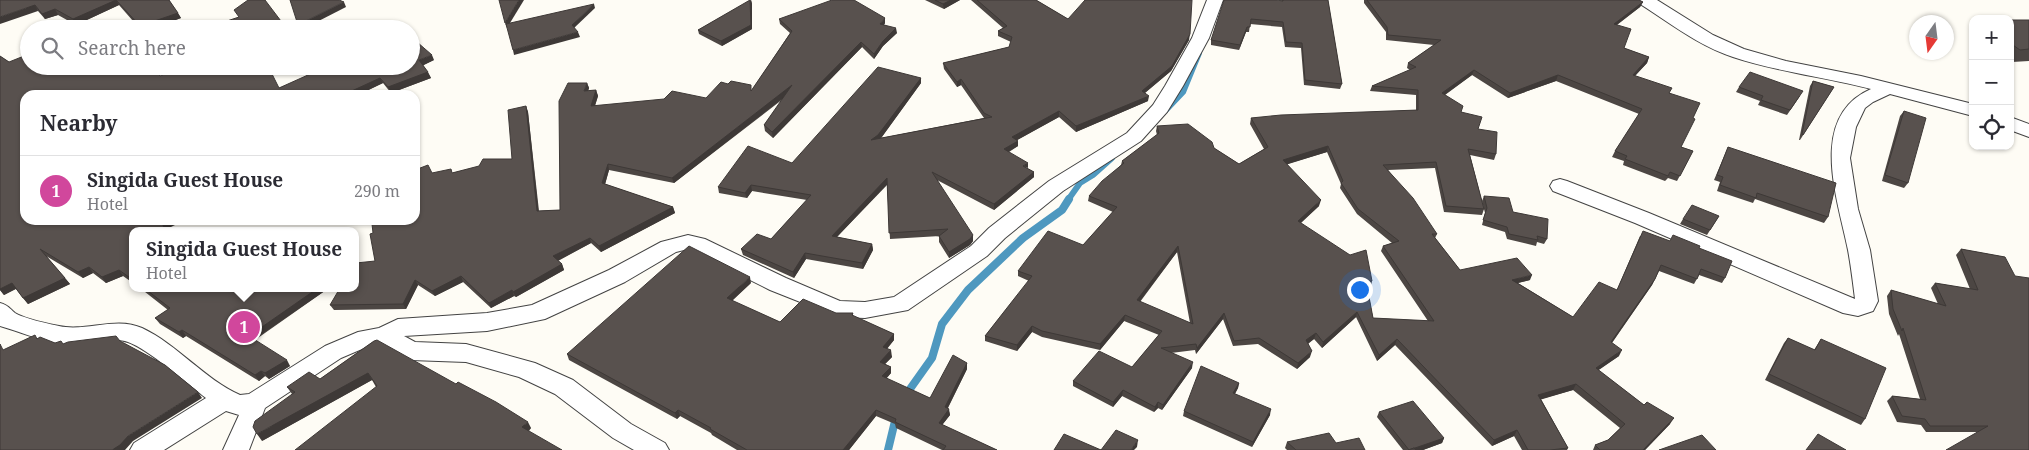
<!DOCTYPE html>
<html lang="en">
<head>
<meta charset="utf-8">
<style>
	:root { --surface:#fff; --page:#f2f2f3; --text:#2b2b33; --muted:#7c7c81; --line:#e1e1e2; --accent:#db2777 }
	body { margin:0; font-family:"Noto Serif",serif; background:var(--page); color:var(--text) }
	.controls { position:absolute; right:15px; top:15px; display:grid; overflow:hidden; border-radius:10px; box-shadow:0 1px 4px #0004 }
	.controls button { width:45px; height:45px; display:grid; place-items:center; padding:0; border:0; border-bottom:1px solid var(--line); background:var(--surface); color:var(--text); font:25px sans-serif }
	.compass { position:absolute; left:1909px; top:15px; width:45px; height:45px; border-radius:50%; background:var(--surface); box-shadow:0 1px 4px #0004; rotate:194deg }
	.you { position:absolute; left:1359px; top:289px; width:18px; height:18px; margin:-12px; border:4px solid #fff; border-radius:50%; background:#1a73e8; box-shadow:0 0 0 8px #1a73e833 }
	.badge { display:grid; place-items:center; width:32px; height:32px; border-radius:50%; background:var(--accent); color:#fff; font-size:16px; font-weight:700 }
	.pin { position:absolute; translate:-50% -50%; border:2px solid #fff; box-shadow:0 1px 5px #0006 }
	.popup { position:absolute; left:129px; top:227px; width:230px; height:65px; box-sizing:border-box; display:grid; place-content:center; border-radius:10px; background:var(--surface); filter:drop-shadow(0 1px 4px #0005); font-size:16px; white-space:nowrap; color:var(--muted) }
	.popup b { font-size:19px; color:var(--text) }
	.popup::after { content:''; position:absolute; left:50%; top:100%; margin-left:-10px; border:10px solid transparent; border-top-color:var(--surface) }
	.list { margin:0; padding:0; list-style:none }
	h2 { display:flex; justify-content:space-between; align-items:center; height:65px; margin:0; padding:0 20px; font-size:21px }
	h2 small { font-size:16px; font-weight:400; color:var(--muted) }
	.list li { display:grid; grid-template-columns:32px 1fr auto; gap:15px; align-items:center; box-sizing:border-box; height:70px; padding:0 20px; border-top:1px solid var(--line) }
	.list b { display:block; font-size:19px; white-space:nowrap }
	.list p { margin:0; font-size:16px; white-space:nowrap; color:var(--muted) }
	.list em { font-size:16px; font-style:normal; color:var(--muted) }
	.icon { flex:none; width:28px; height:28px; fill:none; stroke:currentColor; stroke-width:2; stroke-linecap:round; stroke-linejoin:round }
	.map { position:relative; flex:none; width:2029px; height:450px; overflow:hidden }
	.search { position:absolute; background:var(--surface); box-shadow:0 1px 4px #0004; left:20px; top:20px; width:400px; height:55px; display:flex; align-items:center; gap:12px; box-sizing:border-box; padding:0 18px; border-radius:28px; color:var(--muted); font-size:19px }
	.panel { position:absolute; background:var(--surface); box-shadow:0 1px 4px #0004; left:20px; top:90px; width:400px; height:135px; border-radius:15px }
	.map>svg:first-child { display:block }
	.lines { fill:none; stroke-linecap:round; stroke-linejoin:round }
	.stream-far1 { stroke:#4e98bf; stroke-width:6 }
	.stream { stroke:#4e98bf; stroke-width:8 }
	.minor-casing { stroke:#434343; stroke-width:2 }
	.minor { fill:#fff; fill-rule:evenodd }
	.wall { fill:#4c4643; fill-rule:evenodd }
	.shaded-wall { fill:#3e3937 }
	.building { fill:#58514e; stroke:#3e3937; fill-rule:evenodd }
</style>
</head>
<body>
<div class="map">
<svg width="2029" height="450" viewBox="0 0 2029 450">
	<rect width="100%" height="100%" fill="#fefcf5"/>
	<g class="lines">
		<!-- stream-far1 -->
		<g class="stream-far1">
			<polyline points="1166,110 1183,92 1199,53"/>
			<polyline points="1068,200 1080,183 1093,175 1112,158"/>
		</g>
		<!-- stream -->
		<g class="stream">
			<polyline points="905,396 932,358 942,324 968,290 1023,238 1062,210 1069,199"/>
			<polyline points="888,450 896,417"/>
		</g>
		<defs>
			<g id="minor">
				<path d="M1207,0h16l-14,38 -26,48 -16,26 -26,29 -78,50 -58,47 -18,18 -79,54 -43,8 -27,-1 -68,-27 -82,-41 -12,3 -51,30 -80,37 -58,12 -83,5 11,6 51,2 69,19 38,17 58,44 34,19 4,7h-35l-21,-12 -58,-44 -36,-17 -53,-15 -55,-2 -30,-15 -12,1 -28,12 -76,50 -16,42h-26l16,-35 -13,-4 -62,39h-34l4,-7 72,-45c-18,-14 -58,-49 -78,-56 -17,-6 -37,4 -54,4 -25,-2 -50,-13 -74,-20v-23c8,2 9,5 15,10 8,5 34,11 44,13 27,6 57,-10 83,2 36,17 62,51 98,67l9,-1 76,-48 33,-14 21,-4 19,-9 89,-6 45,-8 77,-35 52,-28 27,-7 17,4 81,39 54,23 25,1 29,-5 77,-51 18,-18 60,-47 78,-48 26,-28 12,-19 27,-48z"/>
				<path d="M1638,0h19l56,35 31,14 42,12 75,15 112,28v12l-83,-22 -17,8 -8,6 -9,19 -6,31 8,51 12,41 8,51 -5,10 -15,5 -15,-3 -208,-90 -82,-32 -3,-5 3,-5 7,-2 7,2 82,32 206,86c-2,-16 -4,-33 -7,-49 -10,-50 -41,-133 23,-161 -46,-12 -93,-17 -138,-32 -34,-11 -63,-34 -93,-53z"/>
				<polygon points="2010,117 2029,124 2029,137 2010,130"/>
			</g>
		</defs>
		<!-- minor casing -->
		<use href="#minor" class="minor-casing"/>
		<!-- minor -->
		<use href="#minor" class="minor"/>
	</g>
	<!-- wall -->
	<g class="wall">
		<polygon points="0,0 169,0 181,18 151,29 140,29 119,5 76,25 58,15 45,19 38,11"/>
		<polygon points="751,0 752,4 752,29 722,46 699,34 698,30"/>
		<polygon points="925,0 960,0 944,9"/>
		<polygon points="971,0 1036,0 1068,19 1189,40 1171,71 1145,93 1148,101 1076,132 1059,117 1017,140 1018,146 1009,152 1028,169 1034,172 1034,177 994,210 937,180 973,241 970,245 949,258 939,242 939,236 940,236 890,239 887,184 837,237 872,244 873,250 863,269 806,259 794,278 743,255 741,249 771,239 807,200 752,191 747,198 719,193 718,187 792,163 921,78 921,83 881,138 984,118 961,85 957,87 944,69 943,63 1009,47 1011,42 998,36 998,31 1003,28"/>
		<polygon points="1282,0 1328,0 1342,84 1340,89 1304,85 1301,48 1285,47 1282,27 1250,24 1249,32 1246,32 1239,50 1211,45 1211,40"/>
		<path d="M1364,0h275l4,2 -3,5 -23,18 7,23 25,9 -2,6 -12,13 35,17 23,25 -12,29 12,4 -16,30 -9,-3 -3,3 -42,-16 1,-4 -12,-4 3,-6 24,-37 -83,-33 -48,17 -36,-23 -27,20 33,34 18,25 -2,6 -24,-5 14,54 -2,6 -38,-3 -9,-44 -47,2 49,64 -2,4 25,32 70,10 -12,3 55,34 44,-27 23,-54 30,5 29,7 26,30 -3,5 -23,-8 -5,9 -35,-13 -7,14 -40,58 7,13 -21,14 46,35 26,19 -25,26h-52l2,-5 13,-5 12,-12 -47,-38 -32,9 27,49 -1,2h-45l-8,-14 -22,10 -97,-101 -18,16 -21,-44 -34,31 -8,-9 -6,5 2,13 -13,12 -39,-25 -25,2 -10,-27 -27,35 -1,-4 -24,3 21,15 -30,42 -4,-2 -4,4 -32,-16 -9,11 -40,-21v-5l59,-14 27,-32 -35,-14 -24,29 -58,-13 -10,-5 -15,19 -32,-10v-5l44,-55 -11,-5v-5l65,-26 30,-33 -25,-11 1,-5 32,-31 1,-4 35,-26 -1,-4 1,-5 57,22 25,16 25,-15 -14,-25 1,-6 165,-8v-15l-46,-4 2,-5 38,-16 -3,-2 1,-5 26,-18 -48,-5v-8l-22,-29zM1327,152l14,32 -1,4 17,26 35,29 -9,3 -2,5 47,70 -55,-3 -6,-32 4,1 1,-6 -71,-58 18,-17 -32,-42zM1177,252l13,71 -50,-21z"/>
		<polygon points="779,19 885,23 884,25 897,33 883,46 874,59 862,47 773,138 765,131 764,125 783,99 674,183 609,170 605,184 673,207 675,213 601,252 591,243 558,261 562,264 564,270 516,297 514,296 491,308 463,282 435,296 418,285 406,309 334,310 330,305 375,261 373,233 416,212 432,173 452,173 512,159 526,106 528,112 539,211 560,210 587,83 589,88 588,91 596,90 598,96 595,106 706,98 752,90 790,33 780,24"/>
		<polygon points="2010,20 2029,20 2029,61 2012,62 2010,61"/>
		<polygon points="0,56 9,62 29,66 160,76 279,88 334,67 434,60 423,65 431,78 391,93 383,83 358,95 25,95 133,231 133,283 123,276 106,283 93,273 83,278 46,256 70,284 28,304 16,289 4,295 0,290"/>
		<polygon points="1813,81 1834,87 1800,140 1799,140 1810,86"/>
		<polygon points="1739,87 1800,96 1787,115 1758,105 1760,101 1736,92"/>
		<polygon points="1904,111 1908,183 1904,188 1882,181 1900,116"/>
		<polygon points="1728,147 1828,217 1824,223 1755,199 1753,203 1717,191 1720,182 1714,180"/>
		<polygon points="1484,196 1513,212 1547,239 1544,244 1537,242 1536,246 1507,239 1505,232 1482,225 1485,213 1482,201"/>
		<polygon points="1719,216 1707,235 1680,224 1683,219"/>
		<polygon points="199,220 211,220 208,222"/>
		<polygon points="1961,249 2005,257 2029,450 1978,432 1926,432 1921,425 1897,422 1887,401 1892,396 1920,399 1899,334 1898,336 1889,314 1887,296 1891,290 1938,304 1931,288 1935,283 1970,289 1956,255"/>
		<polygon points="751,283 732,301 780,322 836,313 853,313 853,316 894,334 894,340 887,349 892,357 885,364 891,367 891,373 886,379 930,398 967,363 967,369 948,408 950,415 942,425 997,450 942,450 896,428 895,424 876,416 849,450 737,450 712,435 711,433 680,416 677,419 569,360 567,354"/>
		<polygon points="140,288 329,288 255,340 290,366 269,379 265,376 259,381 186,336 183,338 160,324 155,318 168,310"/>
		<polygon points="1788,338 1814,350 1821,339 1865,419 1861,425 1765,380 1784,343"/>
		<polygon points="374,341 531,428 529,431 376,387 372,380 262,441 292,394 287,387 320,379"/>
		<polygon points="1239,383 1238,388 1235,394 1270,415 1252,447 1183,416 1184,411"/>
		<polygon points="1379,412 1444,438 1442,443 1423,450 1403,450 1377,417"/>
		<polygon points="1287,442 1336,443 1365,450 1287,450 1285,448"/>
	</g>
	<!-- shaded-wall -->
	<g class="shaded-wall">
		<polygon points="116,0 119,5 76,25 73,19"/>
		<polygon points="519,0 524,0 507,28 505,23"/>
		<polygon points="751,0 752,4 752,29 722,46 721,41"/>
		<polygon points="951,0 960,0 944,9 943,4"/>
		<polygon points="344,2 346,7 303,29 300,29 298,25"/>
		<polygon points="1643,2 1640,7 1611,29 1614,24"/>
		<polygon points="594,4 595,8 573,29 572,25"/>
		<polygon points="35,5 38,11 0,24 0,17"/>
		<polygon points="55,9 58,15 45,19 42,14"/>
		<polygon points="178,13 181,18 151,29 141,29 140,26"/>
		<polygon points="885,18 885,23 881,29 880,24"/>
		<polygon points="1247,27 1246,32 1239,50 1240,45"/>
		<polygon points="896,28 897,33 883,46 874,59 874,54 883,41"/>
		<polygon points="578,32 580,37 514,55 513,50"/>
		<polygon points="1190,34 1189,40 1171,71 1141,96 1142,91"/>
		<polygon points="861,42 862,47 773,138 772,132"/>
		<polygon points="432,55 434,60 422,66 419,60"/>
		<polygon points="1649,57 1647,63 1630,81 1633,75"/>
		<polygon points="1474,70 1472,75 1440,98 1442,93"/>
		<polygon points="428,72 431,78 391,93 388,87"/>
		<polygon points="1558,75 1556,81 1508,98 1510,93"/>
		<polygon points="380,78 383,83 358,95 343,95"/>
		<polygon points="921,78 921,83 879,141 871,140"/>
		<polygon points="961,79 961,85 957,87 957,82"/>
		<polygon points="587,83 589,88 586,96 584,91"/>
		<polygon points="792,85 793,90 674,183 672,178"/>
		<polygon points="596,90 598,96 593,111 591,106"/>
		<polygon points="1149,96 1148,101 1076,132 1076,126"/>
		<polygon points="526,106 528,112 539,217 537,211"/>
		<polygon points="1059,111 1059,117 1012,143 1012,137"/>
		<polygon points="1018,141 1018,146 1004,154 1004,149"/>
		<polygon points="1328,146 1327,152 1282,166 1283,160"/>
		<polygon points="1028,163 1028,168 1023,166"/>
		<polygon points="608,164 609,170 604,188 602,183"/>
		<polygon points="1034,172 1034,177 994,210 994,204"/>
		<polygon points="887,178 888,184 832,242 832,236"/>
		<polygon points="751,185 752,191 747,198 745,193"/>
		<polygon points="1321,200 1319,206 1297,226 1298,221"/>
		<polygon points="673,207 675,213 601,252 599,246"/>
		<polygon points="170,220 185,220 165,230 162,224"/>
		<polygon points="973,235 973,241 970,245 949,258 949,252"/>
		<polygon points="590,238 591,243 555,262 553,256"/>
		<polygon points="872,244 873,250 863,269 862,263"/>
		<polygon points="1178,246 1177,252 1136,306 1137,300"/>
		<polygon points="805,253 806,259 794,278 793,272"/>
		<polygon points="562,264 564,270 516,297 513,292"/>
		<polygon points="89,267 93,273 83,278 78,272"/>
		<polygon points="119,270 123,276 106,283 102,277"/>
		<polygon points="1532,275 1530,280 1509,285 1512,280"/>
		<polygon points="461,276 463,282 435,296 432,291"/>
		<polygon points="750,277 751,283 728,304 727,298"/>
		<polygon points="65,278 70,284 28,304 23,298"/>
		<polygon points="1655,279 1652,285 1608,348 1611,342"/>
		<polygon points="415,280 418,285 406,309 403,304"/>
		<polygon points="12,283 17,288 4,295 0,290 0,289"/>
		<polygon points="318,288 329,288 252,341 249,336"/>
		<polygon points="512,290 514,296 491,308 489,303"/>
		<polygon points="1357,312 1356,317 1322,348 1323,342"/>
		<polygon points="1224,313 1223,319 1196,354 1197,348"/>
		<polygon points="1125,315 1124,321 1100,350 1100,344"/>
		<polygon points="1032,326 1032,332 1017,351 1017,345"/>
		<polygon points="182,330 186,336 183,338 179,332"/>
		<polygon points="1316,333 1314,339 1304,346 1306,340"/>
		<polygon points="894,334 894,340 883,353 883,347"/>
		<polygon points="1397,339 1395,345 1377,361 1379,355"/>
		<polygon points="891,350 892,357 881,368 880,362"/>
		<polygon points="1622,350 1619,356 1593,374 1596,368"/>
		<polygon points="1312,351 1310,357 1297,369 1298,363"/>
		<polygon points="287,360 290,366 269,379 265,373"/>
		<polygon points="1193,362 1192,368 1162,410 1163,405"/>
		<polygon points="967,363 967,369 945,413 945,407"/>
		<polygon points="891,367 891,373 882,383 882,376"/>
		<polygon points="261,371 265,376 259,381 255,375"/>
		<polygon points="368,373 372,380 262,441 257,434"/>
		<polygon points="1239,383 1238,388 1232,398 1233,393"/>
		<polygon points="1576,384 1573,390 1536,401 1538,395"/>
		<polygon points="1123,390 1122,396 1113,407 1113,402"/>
		<polygon points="198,392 202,398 133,441 125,450 112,450 128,436"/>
		<polygon points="1158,402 1158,408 1154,412 1155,407"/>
		<polygon points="949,409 950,415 939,429 939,423"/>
		<polygon points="1271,409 1270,415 1252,447 1253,442"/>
		<polygon points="678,410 680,416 677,419 675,413"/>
		<polygon points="876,410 876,416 849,450 843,450"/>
		<polygon points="1674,418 1670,424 1645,450 1643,450"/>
		<polygon points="528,422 531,428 525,433 522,427"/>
		<polygon points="1517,430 1514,436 1492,446 1494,440"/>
		<polygon points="1444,438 1442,443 1423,450 1410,450"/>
		<polygon points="1138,440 1137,447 1134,450 1131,450"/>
	</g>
	<!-- building -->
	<g class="building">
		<polygon points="0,0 169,0 178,13 140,26 116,0 73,19 55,9 42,14 35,5 0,17"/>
		<polygon points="248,0 265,0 287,29 207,29 209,27 239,17 234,10"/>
		<polygon points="290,0 339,0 344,2 298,25"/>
		<polygon points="499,0 519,0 505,23"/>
		<polygon points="750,0 751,25 721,41 698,30"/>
		<polygon points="832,0 854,0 885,18 880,24 896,28 883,41 874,54 861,42 772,132 764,125 792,85 672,178 608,164 602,183 673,207 599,246 590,238 553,256 562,264 513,292 512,290 489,303 461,276 432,291 415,280 403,304 330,305 340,288 355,288 356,263 375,261 370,234 373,233 372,224 388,220 415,220 415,212 416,212 415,209 415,170 428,165 432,173 451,169 452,173 479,166 483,159 512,159 508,110 526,106 537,211 560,210 559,101 568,83 587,83 584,91 596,90 591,106 664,99 672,91 706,98 721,82 728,84 731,81 751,85 751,91 792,31 779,19"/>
		<polygon points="935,0 951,0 943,4"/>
		<polygon points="977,0 1036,0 1068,19 1085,0 1192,0 1190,34 1172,66 1142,91 1149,96 1076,126 1059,111 1012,137 1018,141 1004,149 1028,163 1023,166 1034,172 994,204 932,172 973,235 970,239 949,252 939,236 948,229 889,233 887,178 832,236 872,244 862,263 805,253 793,272 741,249 757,234 771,239 811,195 751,185 745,193 718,187 748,146 792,163 878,67 921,78 878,135 871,140 992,117 984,113 961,79 957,82 943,63 1009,47 1012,37 998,31 1007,26"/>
		<polygon points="1224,0 1277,0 1283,1 1283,0 1328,0 1342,84 1305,80 1302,43 1286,42 1283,22 1251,19 1250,27 1247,27 1240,45 1211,40"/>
		<path d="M1367,0h272l4,2 -29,22 17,5 -7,19 25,9 -16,18 39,13 -3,5 31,10 -7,15 2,1 -14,28 12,4 -13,25 -10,-4 -2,4 -43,-17 2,-3 -12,-5 27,-42 -84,-34 -48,18 -36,-23 -32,23 21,13 -2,6 21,5 -4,12 19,3 -1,22 -28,-5 16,60 -38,-3 -10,-44 -53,3 30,33 24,36h-5l28,36 57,-12 15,17 -20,5 61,37 26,-35 18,8 26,-59 27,10 3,-6 27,11 -1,2 33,13 -7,17 -24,-9 -4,10 -36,-14 -6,14 -44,63 11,8 -26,18 48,37 3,-3 27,16 -31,32h-43l-5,-5 13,-5 17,-16 -49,-40 -38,11 30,53 -18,2h-22l-11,-20 -23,10 -97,-101 -18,16 -22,-43 -34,30 -7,-9 -10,7 6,11 -14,12 -39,-25 -25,3 -10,-28 -27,35 -1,-4 -35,4 32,14 -30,43 -5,-3 -3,5 -32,-17 -10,12 -40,-21 26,-30 33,16 30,-36 -37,-16 -25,29 -58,-13 -10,-5 -15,19 -32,-9 47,-60 -14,-5 30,-40 35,14 34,-38 -28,-11 13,-15 22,-18 -2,-2 37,-28 -2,-7 31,-2 24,18 2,6 25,16 29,-17 -17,-29 30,-3 137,-5v-20l-46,-4 44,-19 -8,-4 33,-23 -53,-5 -1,-8zM1328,146l15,35 -2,2 17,26 41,32 -16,5 51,75 -61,-3 -7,-37h6l-6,-31 -16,5 -52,-34 23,-21 -38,-40zM1178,246l15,78 -56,-24z"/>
		<polygon points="594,4 572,25 578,32 513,50 506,24"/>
		<polygon points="2010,20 2029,20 2029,49 2020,50 2010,43"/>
		<polygon points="417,42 432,55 419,60 428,72 388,87 380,78 343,95 25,95 25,220 170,220 162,224 166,231 133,231 133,280 119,270 102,277 89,267 78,272 40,249 65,278 23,298 12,283 0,289 0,56 9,62 29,54 29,66 152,66 160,76 181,66 268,66 279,88 328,66 333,66 334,67 337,66 411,66 411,44"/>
		<polygon points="1750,72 1803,91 1790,110 1761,100 1763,96 1739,87"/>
		<polygon points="1813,81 1834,87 1803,135 1802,134"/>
		<polygon points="1904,111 1926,118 1908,183 1885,175"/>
		<polygon points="1728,147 1836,183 1828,217 1757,193 1756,198 1720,185 1723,177 1717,175"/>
		<polygon points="1484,196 1509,198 1513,212 1548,219 1547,239 1537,236 1538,240 1509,234 1507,227 1483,220 1487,208"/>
		<polygon points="1692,205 1719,216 1710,230 1683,219"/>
		<polygon points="689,246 750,277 727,298 780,322 803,299 836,313 853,313 852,315 894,334 883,347 891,350 880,362 891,367 882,376 930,398 953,355 967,363 945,407 949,409 939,423 997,450 943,450 946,446 895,422 896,419 876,410 843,450 747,450 710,429 711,428 678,410 675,413 567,354"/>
		<polygon points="1961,249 2005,257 2015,276 2029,278 2029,450 1946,450 1988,426 1930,426 1925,419 1902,416 1892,396 1926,400 1903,328 1902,331 1893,309 1891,290 1946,306 1935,283 1978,290"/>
		<polygon points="144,288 318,288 249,336 287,360 265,373 261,371 255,375 182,330 179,332 155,318 170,308"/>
		<polygon points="35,335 37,339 40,337 55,343 61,341 63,344 68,342 116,336 120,341 165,365 198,392 128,436 120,445 112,450 0,450 0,344 3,350"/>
		<polygon points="1788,338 1815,350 1821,339 1886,368 1865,419 1769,374"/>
		<polygon points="377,340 456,384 458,382 496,402 528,422 522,427 562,450 295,450 377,386 368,373 257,434 253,427 255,421 295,392 287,387 309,372 320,379 374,341"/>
		<polygon points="1201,366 1239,383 1233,393 1271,409 1253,442 1184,411"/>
		<polygon points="1413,401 1444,438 1415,448 1414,448 1409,450 1379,412"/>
		<polygon points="1116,430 1138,440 1131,450 1054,450 1064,434 1101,450"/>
		<polygon points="1329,433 1336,443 1359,438 1365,450 1296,450 1287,442"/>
		<polygon points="1818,434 1846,450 1806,450"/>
		<polygon points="1702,435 1716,450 1659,450"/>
		<polygon points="1414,448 1416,450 1408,450"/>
	</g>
</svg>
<div class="controls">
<button>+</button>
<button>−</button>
<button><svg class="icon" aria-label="locate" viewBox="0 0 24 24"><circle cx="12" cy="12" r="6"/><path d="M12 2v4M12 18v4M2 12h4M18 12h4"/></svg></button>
</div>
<svg class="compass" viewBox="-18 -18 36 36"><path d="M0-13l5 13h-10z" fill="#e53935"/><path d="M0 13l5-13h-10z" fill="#7c7c81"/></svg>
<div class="you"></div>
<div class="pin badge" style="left:244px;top:327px;background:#d1479c">1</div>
<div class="popup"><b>Singida Guest House</b>Hotel</div>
<div class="search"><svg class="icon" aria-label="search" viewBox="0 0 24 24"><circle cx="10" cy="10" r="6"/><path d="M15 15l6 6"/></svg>Search here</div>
<section class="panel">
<h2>Nearby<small></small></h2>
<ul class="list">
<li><span class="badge" style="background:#d1479c">1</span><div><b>Singida Guest House</b><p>Hotel</p></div><em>290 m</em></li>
</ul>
</section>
</div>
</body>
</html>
